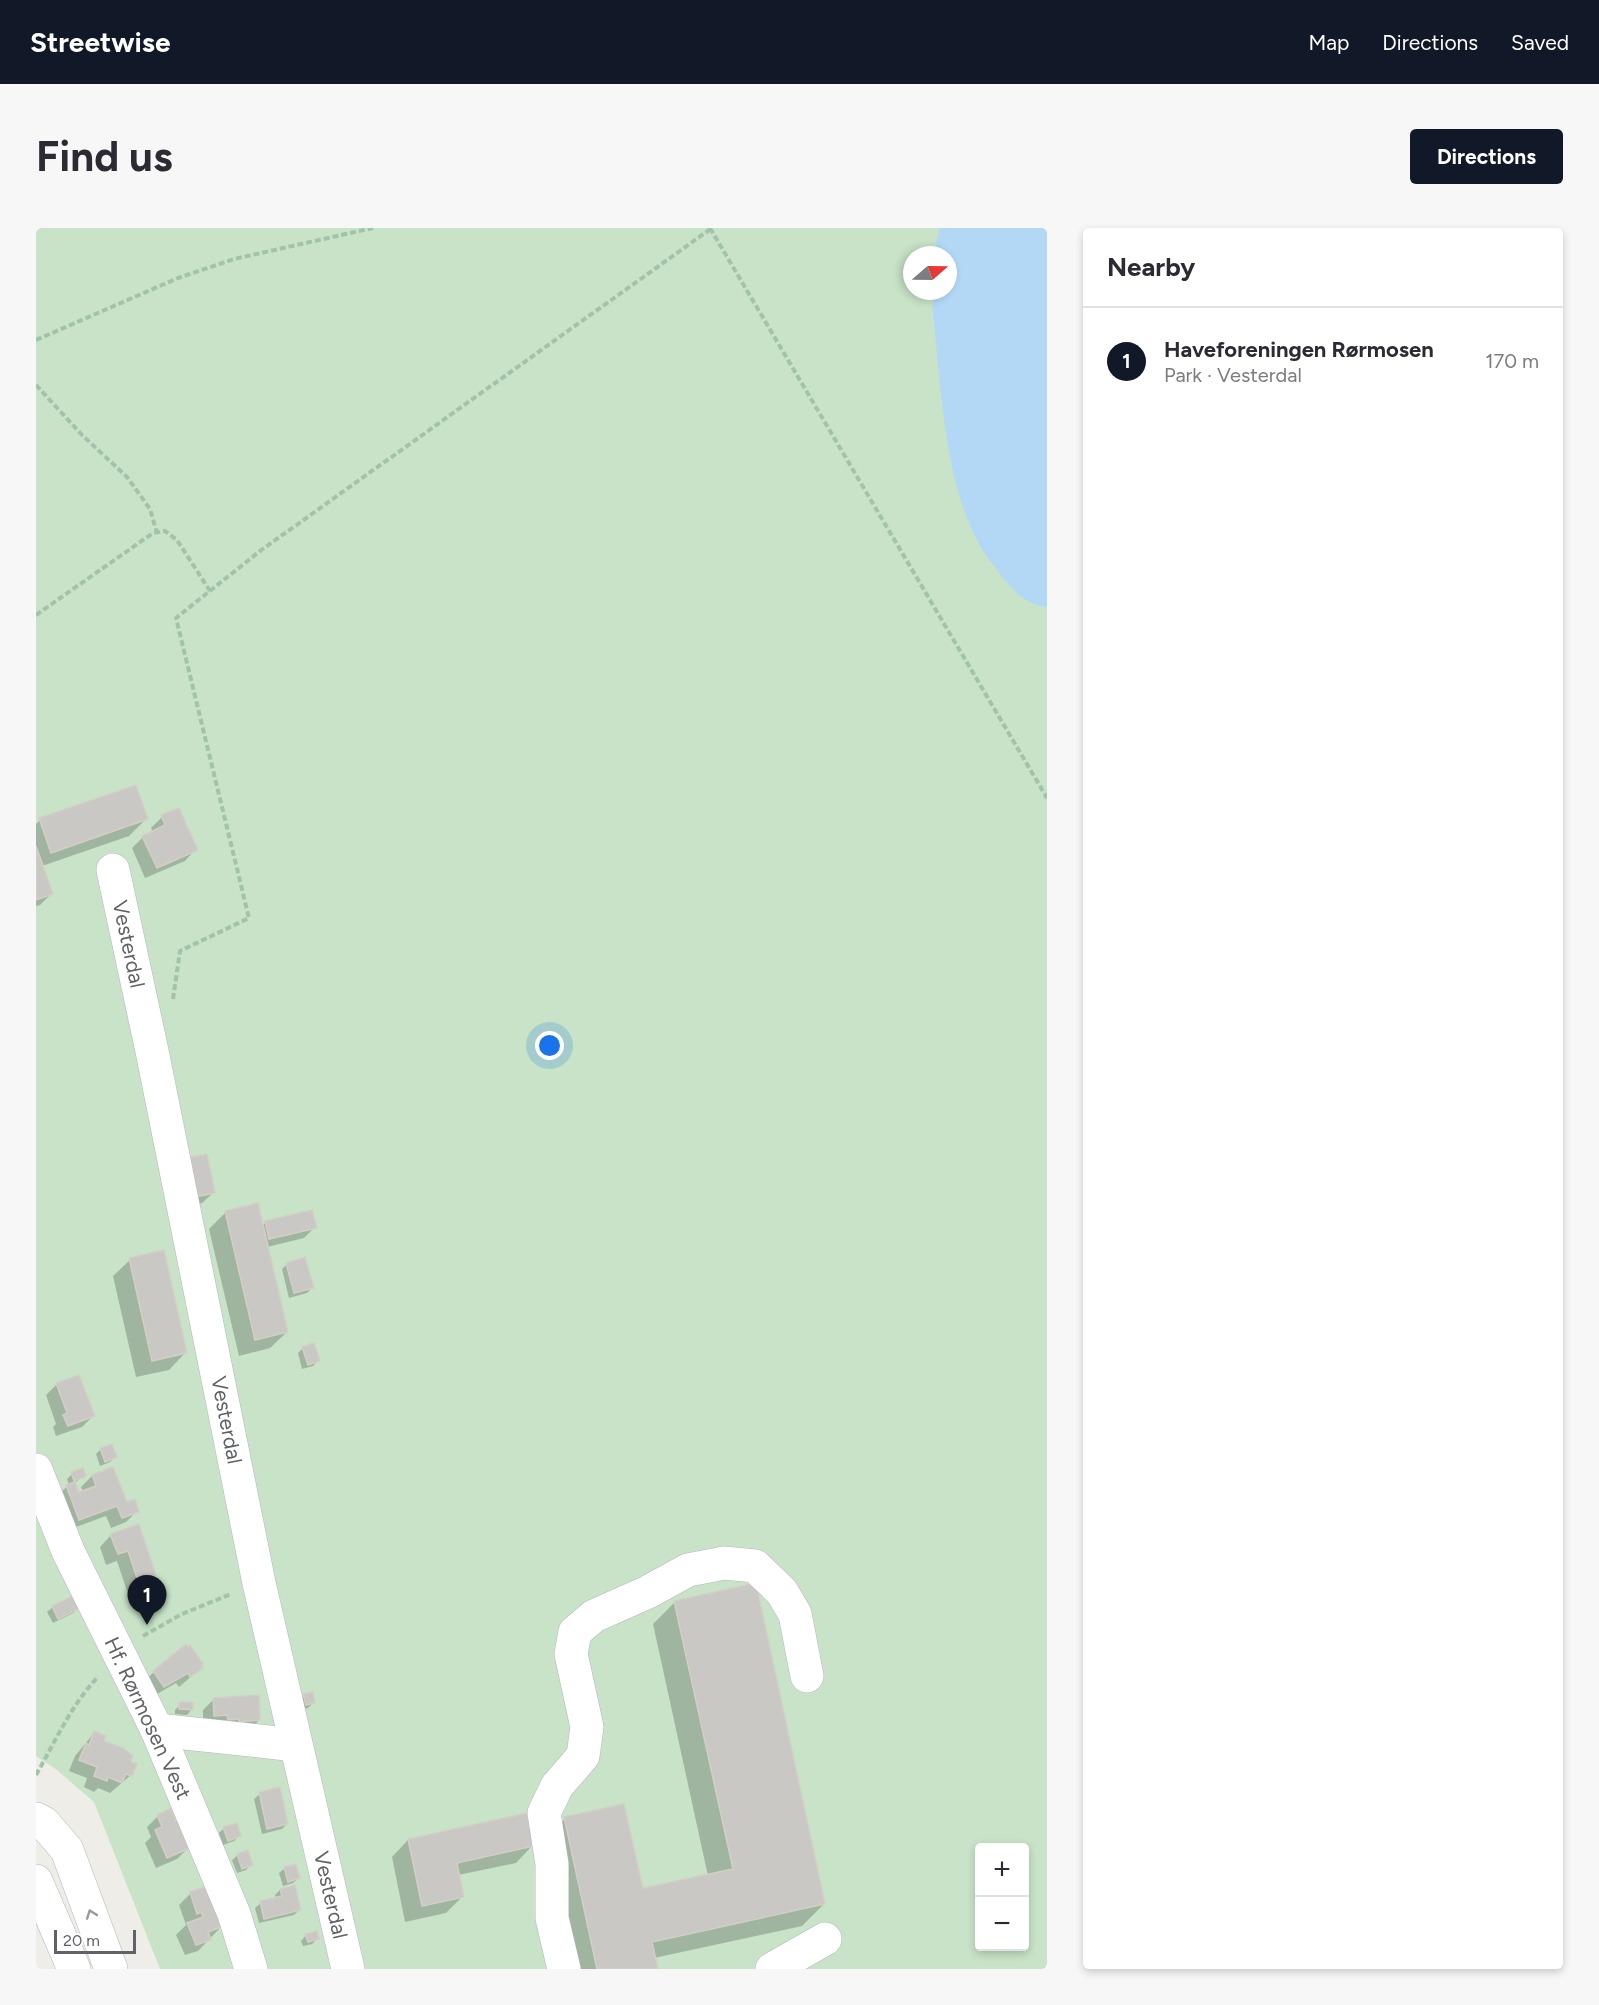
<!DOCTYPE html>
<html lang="en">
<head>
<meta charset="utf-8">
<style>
	:root { --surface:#fff; --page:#f7f7f7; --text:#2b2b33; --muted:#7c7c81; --line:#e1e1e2; --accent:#111827 }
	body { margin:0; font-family:Figtree,sans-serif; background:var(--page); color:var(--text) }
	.controls { position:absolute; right:18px; bottom:18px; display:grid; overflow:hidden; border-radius:6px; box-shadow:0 3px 9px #0003 }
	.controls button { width:54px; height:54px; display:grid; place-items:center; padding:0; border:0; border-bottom:2px solid var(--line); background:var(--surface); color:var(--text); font:30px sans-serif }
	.compass { position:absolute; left:867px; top:18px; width:54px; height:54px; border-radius:50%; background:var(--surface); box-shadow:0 3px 9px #0003; rotate:70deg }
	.scale { position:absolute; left:18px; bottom:15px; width:82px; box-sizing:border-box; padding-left:6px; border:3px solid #5f6266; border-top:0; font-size:16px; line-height:21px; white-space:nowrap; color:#5f6266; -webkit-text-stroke:4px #fff; paint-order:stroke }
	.you { position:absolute; left:514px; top:818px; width:21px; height:21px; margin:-15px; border:4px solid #fff; border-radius:50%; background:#1a73e8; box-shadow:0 0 0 9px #1a73e833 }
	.badge { display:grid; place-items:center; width:39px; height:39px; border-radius:50%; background:var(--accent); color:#fff; font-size:20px; font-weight:700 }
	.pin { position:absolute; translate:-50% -50px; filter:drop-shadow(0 2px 3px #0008) }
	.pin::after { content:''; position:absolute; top:32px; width:21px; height:18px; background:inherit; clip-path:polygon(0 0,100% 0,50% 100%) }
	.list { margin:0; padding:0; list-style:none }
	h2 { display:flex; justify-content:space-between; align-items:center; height:78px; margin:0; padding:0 24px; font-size:26px }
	h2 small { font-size:20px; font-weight:400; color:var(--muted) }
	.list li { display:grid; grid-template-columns:39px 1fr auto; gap:18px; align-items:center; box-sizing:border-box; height:108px; padding:0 24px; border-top:2px solid var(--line) }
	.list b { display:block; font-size:22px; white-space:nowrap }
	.list p { margin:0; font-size:20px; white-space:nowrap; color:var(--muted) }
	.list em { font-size:20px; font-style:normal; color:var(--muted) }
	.map { position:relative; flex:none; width:1011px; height:1741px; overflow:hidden; border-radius:6px }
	header { display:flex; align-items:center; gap:36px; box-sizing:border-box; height:84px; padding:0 30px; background:var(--accent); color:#fff }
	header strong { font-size:28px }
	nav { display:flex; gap:33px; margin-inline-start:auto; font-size:21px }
	.intro { display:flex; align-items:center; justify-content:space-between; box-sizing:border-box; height:144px; padding:0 36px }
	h1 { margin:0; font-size:42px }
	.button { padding:15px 27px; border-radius:6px; background:var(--accent); color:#fff; font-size:21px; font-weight:700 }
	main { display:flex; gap:36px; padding:0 36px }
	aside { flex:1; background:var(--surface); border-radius:6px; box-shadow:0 3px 9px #0003 }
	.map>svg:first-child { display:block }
	.green { fill:#c8e3c7; fill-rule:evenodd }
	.water { fill:#b2d8f5 }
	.shadow { fill:#0003 }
	.building { fill:#cac8c4; stroke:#d3cfc6; stroke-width:1.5 }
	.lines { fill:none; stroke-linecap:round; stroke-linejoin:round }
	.minor-casing { stroke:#b4b7ba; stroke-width:34 }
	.path { stroke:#a1c3ab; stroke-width:4; stroke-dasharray:6 3; stroke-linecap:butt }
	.minor { stroke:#fff; stroke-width:33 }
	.oneway { stroke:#97999c }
	.labels { text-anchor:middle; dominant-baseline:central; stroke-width:4.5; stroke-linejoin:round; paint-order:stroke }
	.street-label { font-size:21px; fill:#5f6266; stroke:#fff }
</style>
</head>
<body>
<header>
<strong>Streetwise</strong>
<nav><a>Map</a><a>Directions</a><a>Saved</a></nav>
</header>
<div class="intro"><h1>Find us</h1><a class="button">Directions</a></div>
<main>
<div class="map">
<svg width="1011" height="1741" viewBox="0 0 1011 1741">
	<rect width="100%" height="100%" fill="#efede7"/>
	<!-- green -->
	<path class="green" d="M0,0h1011v1741h-887l-66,-167 -37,-32 -21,-14zM876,27h36v36h-36zM944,1620h44v98h-44z"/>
	<!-- water -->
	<path class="water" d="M904,0h107v379c-20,-1 -36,-18 -47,-33 -6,-9 -14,-17 -19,-27 -37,-62 -40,-162 -48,-233l-1,-23h16v-36h-15z"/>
	<!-- shadow -->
	<g class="shadow">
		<polygon points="126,589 160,621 149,633 109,650 96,620 107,609 117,605 115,600"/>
		<polygon points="110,591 93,608 6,638 15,666 4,677 0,678 0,596 4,592"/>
		<polygon points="137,944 178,964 166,975 145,980"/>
		<polygon points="190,984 226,998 229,995 279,999 268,1010 231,1019 251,1104 234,1120 203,1128 173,1001"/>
		<polygon points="94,1032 149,1125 133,1142 100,1149 77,1048"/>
		<polygon points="251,1036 276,1060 271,1065 253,1070 246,1041"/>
		<polygon points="267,1120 283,1132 277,1138 266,1141 262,1125"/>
		<polygon points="21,1156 57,1188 46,1199 20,1208 17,1199 20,1196 10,1167"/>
		<polygon points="65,1221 79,1229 74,1234 64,1238 60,1226"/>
		<polygon points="36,1246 49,1248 38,1255 42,1266 47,1264 45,1259 56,1248 101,1283 90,1294 75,1300 70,1288 32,1302 19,1269 33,1257 31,1251"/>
		<polygon points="75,1307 118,1347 107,1358 91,1363 81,1333 70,1337 64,1319"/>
		<polygon points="639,1374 788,1676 766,1698 618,1730 620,1741 535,1741 507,1613 529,1591 606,1662 672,1648 617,1396"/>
		<polygon points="17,1379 43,1380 37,1385 17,1395 11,1384"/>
		<polygon points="165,1440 143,1459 140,1455 116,1469 106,1455 118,1444"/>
		<polygon points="268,1467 278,1474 272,1480 265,1481 263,1473"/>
		<polygon points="178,1471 223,1492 212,1503 167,1499 167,1482"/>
		<polygon points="144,1477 156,1481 151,1487 139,1486 139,1482"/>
		<polygon points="58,1505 66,1514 93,1535 95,1547 74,1565 62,1560 58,1564 48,1559 51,1550 33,1543 39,1528"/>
		<polygon points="224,1566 251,1596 246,1601 226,1606 218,1571"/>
		<polygon points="122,1588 152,1620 141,1631 120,1640 109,1615 115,1609 111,1599"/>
		<polygon points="188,1600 204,1608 198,1613 187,1617 183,1605"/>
		<polygon points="372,1612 496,1618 480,1635 422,1647 427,1668 410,1685 369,1694 356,1629"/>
		<polygon points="202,1627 215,1637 210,1642 201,1645 196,1632"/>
		<polygon points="249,1640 263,1650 257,1655 247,1658 243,1645"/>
		<polygon points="173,1659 186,1698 162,1723 149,1727 140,1707 150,1697 143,1677 154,1666"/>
		<polygon points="244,1662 263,1682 258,1687 223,1695 219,1680 225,1675 240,1671 239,1667"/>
		<polygon points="270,1707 281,1711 276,1716 267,1718 265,1713"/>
	</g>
	<!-- building -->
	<g class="building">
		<polygon points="100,557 112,591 15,625 3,590"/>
		<polygon points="143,580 162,622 121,640 106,608 129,597 125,587"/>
		<polygon points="0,618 17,666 0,672"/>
		<polygon points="171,926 179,965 155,970 147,931"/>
		<polygon points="222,975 252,1104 219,1112 189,983"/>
		<polygon points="276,982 281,1000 233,1011 229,993"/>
		<polygon points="128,1022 151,1125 116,1133 93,1030"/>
		<polygon points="269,1029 278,1060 258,1065 250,1035"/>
		<polygon points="278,1115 284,1133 272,1137 266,1119"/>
		<polygon points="43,1147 59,1188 32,1198 27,1187 31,1185 20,1155"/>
		<polygon points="76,1216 81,1229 69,1234 64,1220"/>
		<polygon points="77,1239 91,1274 99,1271 103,1284 86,1290 81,1278 43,1292 30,1257 39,1254 43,1264 60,1258 56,1247"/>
		<polygon points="47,1240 50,1248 38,1253 35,1244"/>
		<polygon points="103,1296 120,1347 102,1353 92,1323 82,1326 74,1306"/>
		<polygon points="720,1355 789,1676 616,1714 622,1741 561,1741 528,1589 588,1576 607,1660 697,1641 638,1373"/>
		<polygon points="38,1367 44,1380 22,1391 16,1378"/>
		<polygon points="150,1416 152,1419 154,1417 167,1436 165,1437 167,1440 154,1449 152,1445 128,1459 117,1443"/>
		<polygon points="277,1464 279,1475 270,1477 267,1466"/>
		<polygon points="223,1467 224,1492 203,1494 203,1491 192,1492 191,1487 178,1488 177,1470"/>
		<polygon points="146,1474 157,1474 157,1482 143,1481 143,1475"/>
		<polygon points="58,1503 70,1508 68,1513 87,1520 97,1528 95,1534 101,1536 96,1548 90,1546 86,1555 72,1549 71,1553 58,1548 61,1539 43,1532 50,1515 53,1517"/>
		<polygon points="244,1559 252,1596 231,1601 223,1564"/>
		<polygon points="135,1580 140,1593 145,1591 154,1620 131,1630 119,1602 126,1599 121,1587"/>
		<polygon points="491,1585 498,1618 421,1635 428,1669 386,1678 372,1611"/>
		<polygon points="201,1595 205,1608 192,1613 187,1599"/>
		<polygon points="212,1622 217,1637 206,1641 201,1626"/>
		<polygon points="260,1636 264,1650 252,1654 248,1639"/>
		<polygon points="174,1657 188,1698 172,1704 175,1712 160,1717 151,1695 167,1689 165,1684 161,1686 154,1664"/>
		<polygon points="259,1657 265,1682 228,1691 224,1673 246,1668 244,1661"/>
		<polygon points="281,1703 283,1711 272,1714 269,1706"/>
	</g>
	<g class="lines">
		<defs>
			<g id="minor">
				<polyline points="77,642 116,823 223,1355 312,1741"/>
				<polyline points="0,1242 32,1323 121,1502 198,1686 215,1741"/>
				<polyline points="121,1502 260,1517"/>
				<polyline points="0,1591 8,1595 31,1622 75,1741"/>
				<polyline points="0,1653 38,1741"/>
				<polyline points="528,1741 516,1690 516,1636 508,1585 521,1558 547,1528 551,1499 535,1426 539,1404 558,1388 612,1364 652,1342 688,1335 719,1338 746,1364 759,1386 771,1448"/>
				<polyline points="736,1741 789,1711"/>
			</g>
		</defs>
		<!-- minor casing -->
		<use href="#minor" class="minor-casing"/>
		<!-- path -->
		<g class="path">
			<polyline points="674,0 1011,570"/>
			<polyline points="0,112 142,50 198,31 337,0"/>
			<polyline points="0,157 46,207 91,249 114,281 121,305"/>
			<polyline points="0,387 117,305 129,303 141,312 174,363"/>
			<polyline points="137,771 144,723 213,690 140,390 224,323 676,0"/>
			<polyline points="107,1408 146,1386 195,1366"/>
			<path d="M0,1547c19,-33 35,-70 62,-98"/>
		</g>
		<!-- minor -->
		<use href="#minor" class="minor"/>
	</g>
	<!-- one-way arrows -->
	<defs><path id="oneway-chevron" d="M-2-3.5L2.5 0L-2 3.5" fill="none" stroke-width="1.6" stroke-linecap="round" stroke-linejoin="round" transform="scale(1.5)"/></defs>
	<use class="oneway" href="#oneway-chevron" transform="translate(55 1686) rotate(-110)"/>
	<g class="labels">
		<!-- street labels -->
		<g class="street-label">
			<text transform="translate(93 716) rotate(78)">Vesterdal</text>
			<text transform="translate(191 1192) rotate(79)">Vesterdal</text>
			<text transform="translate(112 1490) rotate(65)">Hf. Rørmosen Vest</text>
			<text transform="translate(295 1667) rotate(77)">Vesterdal</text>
		</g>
	</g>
</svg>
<div class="controls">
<button>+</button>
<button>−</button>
</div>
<svg class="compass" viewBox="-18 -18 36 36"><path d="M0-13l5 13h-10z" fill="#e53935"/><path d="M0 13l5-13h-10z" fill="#7c7c81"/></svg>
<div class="scale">20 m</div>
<div class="you"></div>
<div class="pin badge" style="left:111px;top:1397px">1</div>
</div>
<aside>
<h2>Nearby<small></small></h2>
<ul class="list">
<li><span class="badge">1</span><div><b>Haveforeningen Rørmosen</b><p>Park · Vesterdal</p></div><em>170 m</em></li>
</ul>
</aside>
</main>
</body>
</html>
